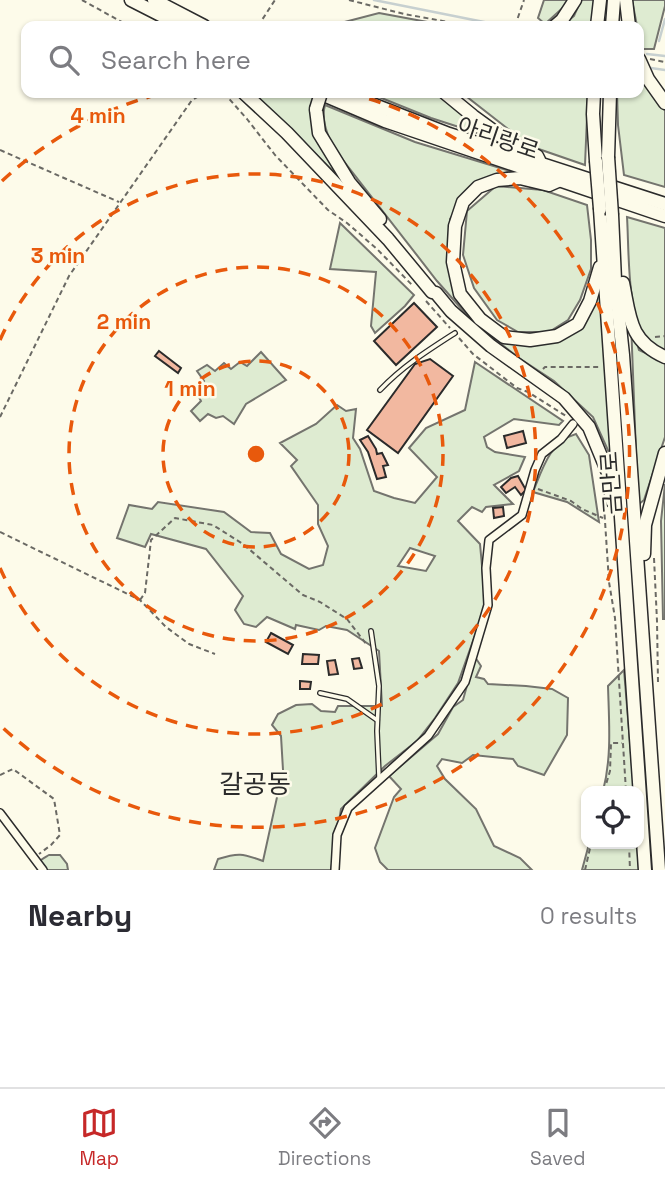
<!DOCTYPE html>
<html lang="en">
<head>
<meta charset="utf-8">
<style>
	:root { --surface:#fff; --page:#f2f2f3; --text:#2b2b33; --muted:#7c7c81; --line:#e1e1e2; --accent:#c62828 }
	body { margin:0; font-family:"Space Grotesk","Noto Sans KR",sans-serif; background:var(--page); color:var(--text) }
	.controls { position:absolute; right:21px; bottom:21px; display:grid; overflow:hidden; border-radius:14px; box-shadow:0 2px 5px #0004 }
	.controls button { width:63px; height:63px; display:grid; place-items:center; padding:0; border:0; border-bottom:2px solid var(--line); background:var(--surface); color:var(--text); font:35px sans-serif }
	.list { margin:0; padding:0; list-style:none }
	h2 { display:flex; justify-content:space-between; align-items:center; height:91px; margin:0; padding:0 28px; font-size:30px }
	h2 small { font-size:23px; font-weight:400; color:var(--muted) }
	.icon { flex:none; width:38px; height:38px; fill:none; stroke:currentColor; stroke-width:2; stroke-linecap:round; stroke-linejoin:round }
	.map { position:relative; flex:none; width:665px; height:870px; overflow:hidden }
	.search { position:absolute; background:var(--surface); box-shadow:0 2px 5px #0004; left:21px; right:21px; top:21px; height:77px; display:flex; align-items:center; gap:18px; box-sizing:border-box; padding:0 24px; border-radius:14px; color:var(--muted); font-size:26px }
	.sheet { height:217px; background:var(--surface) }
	nav { display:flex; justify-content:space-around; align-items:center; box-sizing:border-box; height:98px; border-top:2px solid var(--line); background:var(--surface); font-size:19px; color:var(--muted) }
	nav a { display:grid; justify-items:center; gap:4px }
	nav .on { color:var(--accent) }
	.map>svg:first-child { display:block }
	.green { fill:#deebd1; stroke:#74746e; stroke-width:2; fill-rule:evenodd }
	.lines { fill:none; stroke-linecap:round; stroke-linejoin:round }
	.stream { stroke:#c7d0d0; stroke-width:2.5 }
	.building { fill:#f2b8a0; stroke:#2b2b2b; stroke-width:2 }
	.service-casing { stroke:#2b2b2b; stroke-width:6 }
	.minor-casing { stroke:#2b2b2b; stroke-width:10 }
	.trunk-casing { stroke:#2b2b2b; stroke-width:15 }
	.path { stroke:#6a6964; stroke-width:2; stroke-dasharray:5 3.5; stroke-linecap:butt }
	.service { stroke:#fdfbea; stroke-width:3.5 }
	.minor { stroke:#fdfbea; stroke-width:7 }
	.trunk { stroke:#fdfbea; stroke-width:12 }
	.trunk-bridge-casing { stroke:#2b2b2b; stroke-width:15; stroke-linecap:butt }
	.trunk-bridge { stroke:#fdfbea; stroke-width:12 }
	.ring { fill:none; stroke:#e8590c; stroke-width:3.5; stroke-dasharray:12 9 }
	.labels { text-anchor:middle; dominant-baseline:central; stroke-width:5; stroke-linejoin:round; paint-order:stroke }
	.street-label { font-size:23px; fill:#2b2b2b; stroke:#fdfbea }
	.quarter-label { font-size:26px; fill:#2b2b2b; stroke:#fdfbea }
	.centre { fill:#e8590c; stroke:#fdfbea; stroke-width:3.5 }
	.ring-label { font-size:21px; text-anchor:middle; font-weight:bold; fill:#e8590c; stroke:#fdfbea; stroke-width:5; stroke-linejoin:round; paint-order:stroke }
</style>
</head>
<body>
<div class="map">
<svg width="665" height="870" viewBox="0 0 665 870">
	<rect width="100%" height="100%" fill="#fdfbea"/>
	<!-- green -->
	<g class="green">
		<polygon points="544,0 569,0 567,4 545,24 538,18"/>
		<polygon points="581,0 594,0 592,26 562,26 574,16"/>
		<polygon points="632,0 665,0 665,6 654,49 641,49 639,26 637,26"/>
		<polygon points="379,13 449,26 333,25"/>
		<polygon points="639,78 665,109 665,187 624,175 618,125 617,93 639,93"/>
		<polygon points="253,93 302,93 314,98 313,130 346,184"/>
		<polygon points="369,93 440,93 499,140 431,118"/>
		<polygon points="462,93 588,93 585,165 530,146"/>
		<path d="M325,105l90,37 95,29 -38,15 -22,33 1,58 39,55 25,13 39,-3 22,-12 25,-45 10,172 -18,-40 -39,-36 -35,-23 -45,-35 -37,-42 -105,-135c-5,-13 -11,-27 -7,-41z"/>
		<polygon points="496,186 543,190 587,205 591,240 591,269 580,300 568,320 549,332 518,332 497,320 474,288 463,255 467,211"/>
		<path d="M627,217l38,11v123c-8,-3 -17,-10 -22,-17 -16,-26 -14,-86 -16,-117z"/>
		<polygon points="340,223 414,295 405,306 375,333 371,326 376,272 330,269"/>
		<polygon points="631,322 639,350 665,362 665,437 644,500 638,505"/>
		<polygon points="261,352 286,380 246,404 234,424 223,416 216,418 208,414 200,421 191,411 201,401 195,390 204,381 197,371 207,365 215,371 224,363 231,369 240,362 247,366"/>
		<path d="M475,362l88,59 -4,4 -45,-6 -30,18 3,10 8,5 30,5 -6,14 -25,14 19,19 -27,3 -4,5 -10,-5 -14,14 22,23 5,55 -1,11 -26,73 -23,35 -18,23 -32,25 -44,43 -10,61h-117l4,-11c22,-7 25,-5 45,2l20,-91 -2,-34 -9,-11 6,-11 18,-9 16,-1 9,7 14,1 3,-6h44l-3,-55 -32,-21 -21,-4 -7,4 -23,-5 -1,4 -28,-12 -11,10 -12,-3 -9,-14 8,-14 -37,-47 -55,-15 -6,13 -28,-9 12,-33 23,4 6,-7 66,10 27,20 19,1 11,21 28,15 14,-4 5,-19 -10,-22v-19l-27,-39 6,-6 -17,-17 36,-19 21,-19 9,6 10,-2 -3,29 7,11 14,42 20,7 21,5 22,-26 -28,-29 17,-20 39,-18zM410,548l25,8 -9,15 -28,-5z"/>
		<path d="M576,434l13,21 10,67 -32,-20 -34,-10c9,-22 17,-51 43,-58z"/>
		<polygon points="665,484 665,619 663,619 661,521"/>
		<polygon points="475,657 481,666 476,677 484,679 488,684 526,686 552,689 568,698 567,735 544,775 518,766 513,759 473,755 462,763 442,759 437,766 445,779 476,809 494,846 520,858 532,870 388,870 380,862 375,848 394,797 401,789 389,776 438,734 453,707 463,700"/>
		<path d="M624,670l10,121h-31c9,-34 6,-70 5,-105z"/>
		<polygon points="589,844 637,844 639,870 582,870"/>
		<path d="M49,855h11l7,9 1,6h-30c-2,-9 4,-11 11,-15z"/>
	</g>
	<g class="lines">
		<!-- stream -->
		<g class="stream">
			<polyline points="374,0 504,26"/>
			<polyline points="659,41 665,19"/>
			<polyline points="647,54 665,56"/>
			<polyline points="651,68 665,70"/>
		</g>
	</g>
	<!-- building -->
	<g class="building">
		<polygon points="414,303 437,327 396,365 374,341"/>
		<polygon points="159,351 181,368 178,373 155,356"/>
		<polygon points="430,359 453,376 398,453 367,430 415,364"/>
		<polygon points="523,431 526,443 507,448 504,436"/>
		<polygon points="368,436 376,449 377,454 382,453 388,465 383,466 386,477 377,479 368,452 360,440"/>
		<polygon points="518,476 526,490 521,495 515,487 506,493 501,487 511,478"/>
		<polygon points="503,507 504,516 494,518 493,508"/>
		<polygon points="271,633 293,645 288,654 266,642"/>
		<polygon points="303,654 319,655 318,664 302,664"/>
		<polygon points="359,658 362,668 354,669 352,659"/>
		<polygon points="335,660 338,674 329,675 327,661"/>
		<polygon points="300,681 311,682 310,689 300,689"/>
	</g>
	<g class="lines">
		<defs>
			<g id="service">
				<path d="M380,390c23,-24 47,-39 75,-57"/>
				<polyline points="371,631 379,686 377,731 379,777"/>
				<polyline points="320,693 347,699 377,720"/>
			</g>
			<g id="minor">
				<polyline points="0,813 43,870"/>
				<polyline points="335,870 337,835 348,808 428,736 465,682 488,605 486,568 489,540 522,515 535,470 542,454 561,439 573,424"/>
			</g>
			<g id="trunk">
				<polyline points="131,0 182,26"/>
				<polyline points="154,0 204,26"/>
				<polyline points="626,0 629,26"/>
				<polyline points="555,26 562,20 575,0"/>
				<polyline points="597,26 600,0"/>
				<polyline points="612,26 614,0"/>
				<polyline points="639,59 648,79 665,103"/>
				<polyline points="244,93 287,133 388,239 432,292 436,293 451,311 491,346 564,398 589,427 608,473 612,501"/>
				<polyline points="319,93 385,121 665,216"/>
				<polyline points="344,93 449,134 665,204"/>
				<polyline points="445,93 473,116 502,137 537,156 539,160"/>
				<polyline points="594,93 593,114 596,161"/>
				<polyline points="316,109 319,133 349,182 380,219"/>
				<polyline points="608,157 610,93"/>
				<polyline points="558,181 549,185 520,178 497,180 478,187 463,202 455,226 453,262 460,294 480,319 504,337 530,340 557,336 578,324 590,301 600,267"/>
				<polyline points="600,209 645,870"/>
				<polyline points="612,215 615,280 623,355 659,870"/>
				<path d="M623,283c7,34 6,58 42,74"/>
				<polyline points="644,554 645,525 665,453"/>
			</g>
		</defs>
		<!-- service casing -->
		<use href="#service" class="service-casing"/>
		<!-- minor casing -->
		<use href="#minor" class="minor-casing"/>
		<!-- trunk casing -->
		<use href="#trunk" class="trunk-casing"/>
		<!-- path -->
		<g class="path">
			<polyline points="82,0 129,26"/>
			<polyline points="349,0 404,14 471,26"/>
			<polyline points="258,26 275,0"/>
			<polyline points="515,26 524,0"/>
			<polyline points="650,59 665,62"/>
			<polyline points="224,93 247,119 275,155 328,210 347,223 377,249 413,286"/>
			<polyline points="0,150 119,202"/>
			<polyline points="426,301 450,328"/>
			<polyline points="655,337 665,336"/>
			<polyline points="459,338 473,354 517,388 528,392 566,416"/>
			<polyline points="543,369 545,367 599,367"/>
			<polyline points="0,417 69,276 192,100 204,93"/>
			<polyline points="538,489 571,501 582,509 603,518"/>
			<polyline points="604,506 609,582 615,618 626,791"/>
			<polyline points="0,532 140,600 166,627 189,644 215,654"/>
			<polyline points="654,558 657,621 658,682"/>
			<polyline points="140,600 145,593 151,540 175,518 213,525 243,544 303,595 320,602 347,619 367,645"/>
			<polyline points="0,775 13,769 54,799 60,835 51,845 39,854"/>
			<polyline points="604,791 610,771 611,743 622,743"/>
			<polyline points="629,844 630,870"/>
			<polyline points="585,870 591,844"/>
		</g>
		<!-- service -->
		<use href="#service" class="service"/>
		<!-- minor -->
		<use href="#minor" class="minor"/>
		<!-- trunk -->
		<use href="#trunk" class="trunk"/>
		<defs>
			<g id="trunk-bridge">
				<polyline points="316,109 321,93"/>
				<polyline points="608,157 612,215"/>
				<polyline points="596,161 600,209"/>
			</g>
		</defs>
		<!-- trunk-bridge casing -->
		<use href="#trunk-bridge" class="trunk-bridge-casing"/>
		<!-- trunk-bridge -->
		<use href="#trunk-bridge" class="trunk-bridge"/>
	</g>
	<!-- distance rings -->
	<g class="ring">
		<circle cx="256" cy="454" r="93"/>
		<circle cx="256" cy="454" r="187"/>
		<path d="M0 340A280 280 0 1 1 0 568"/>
		<path d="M2 181A373 373 0 0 1 163 93M349 93A373 373 0 1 1 2 727"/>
	</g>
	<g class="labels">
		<!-- street labels -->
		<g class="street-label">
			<text transform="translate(498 138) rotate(19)">아리랑로</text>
			<text transform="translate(611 483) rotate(-94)">금만로</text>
		</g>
		<!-- quarter labels -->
		<g class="quarter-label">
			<text x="255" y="784">갈공동</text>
		</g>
	</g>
	<circle cx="256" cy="454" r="10" class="centre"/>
	<g class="ring-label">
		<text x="98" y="123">4 min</text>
		<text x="58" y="263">3 min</text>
		<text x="124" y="329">2 min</text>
		<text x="190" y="396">1 min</text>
	</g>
</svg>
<div class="controls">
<button><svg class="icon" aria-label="locate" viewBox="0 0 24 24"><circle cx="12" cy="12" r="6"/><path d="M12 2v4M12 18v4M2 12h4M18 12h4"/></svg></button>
</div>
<div class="search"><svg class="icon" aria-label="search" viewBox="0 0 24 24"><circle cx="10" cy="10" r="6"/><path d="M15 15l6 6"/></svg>Search here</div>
</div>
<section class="sheet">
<h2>Nearby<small>0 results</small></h2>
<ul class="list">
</ul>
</section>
<nav>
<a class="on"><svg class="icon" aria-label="map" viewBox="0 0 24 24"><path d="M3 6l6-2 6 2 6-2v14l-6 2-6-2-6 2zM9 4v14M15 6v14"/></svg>Map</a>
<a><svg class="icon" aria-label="directions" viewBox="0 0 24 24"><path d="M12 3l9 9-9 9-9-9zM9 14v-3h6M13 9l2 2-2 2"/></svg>Directions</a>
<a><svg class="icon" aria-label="saved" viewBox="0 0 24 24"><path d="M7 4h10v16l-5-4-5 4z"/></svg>Saved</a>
</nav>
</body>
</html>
